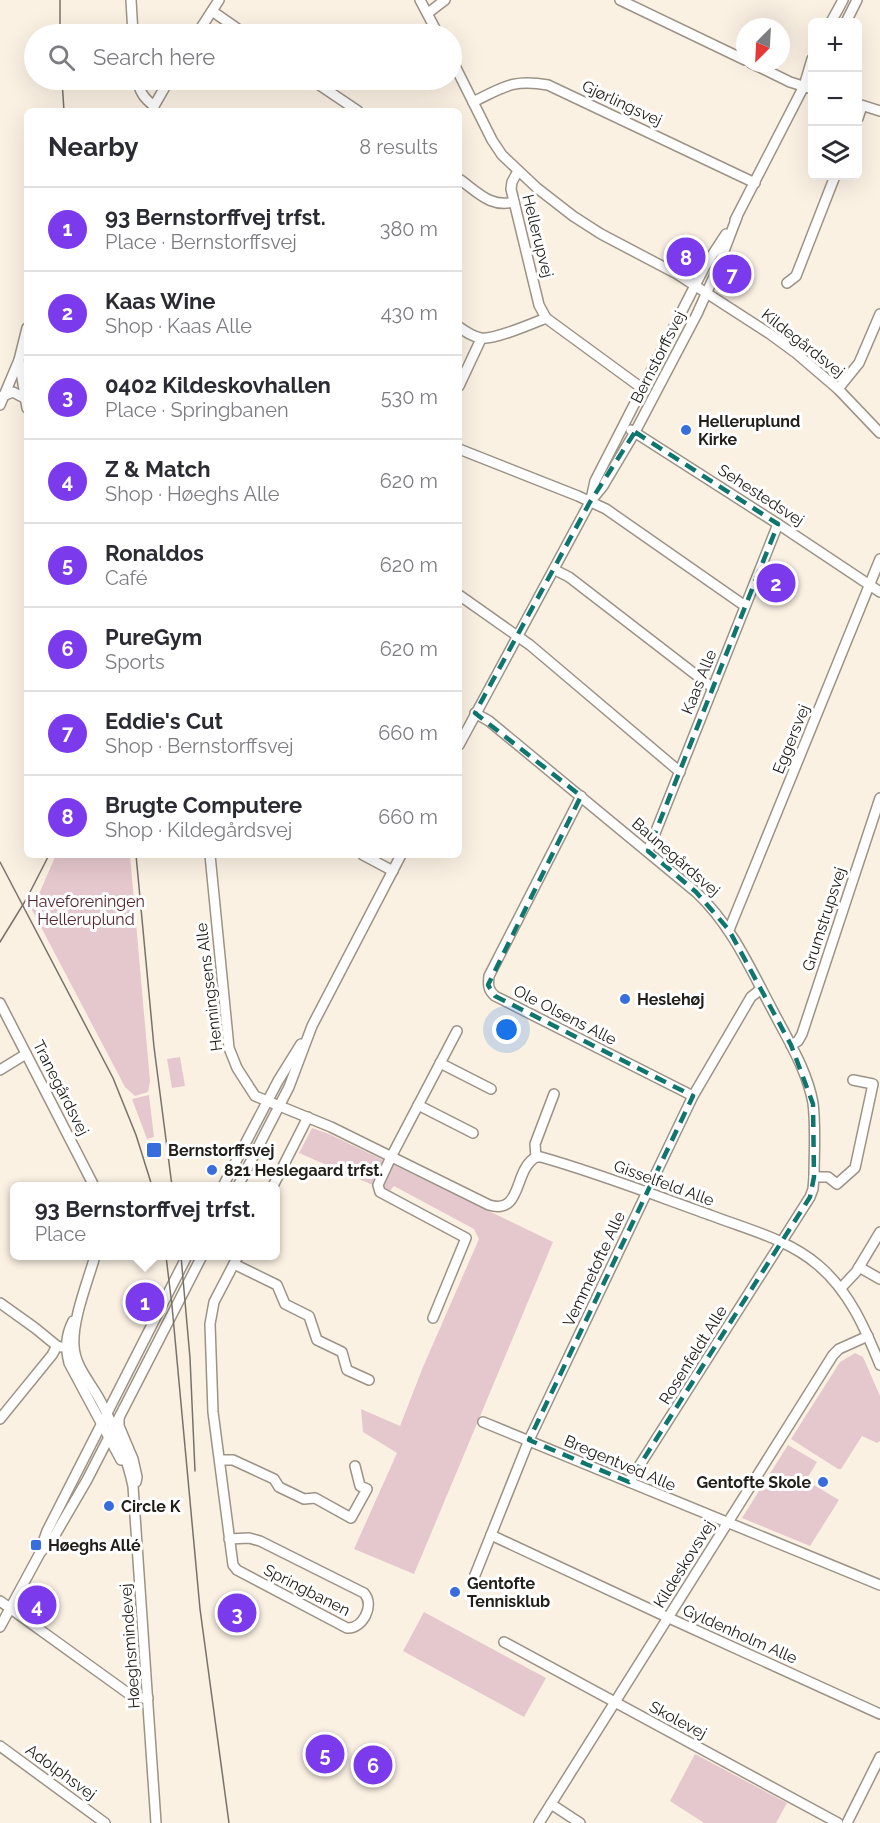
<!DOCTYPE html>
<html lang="en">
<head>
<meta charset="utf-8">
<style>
	:root { --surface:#fff; --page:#f7f7f7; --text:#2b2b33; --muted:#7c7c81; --line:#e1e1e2; --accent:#7c3aed }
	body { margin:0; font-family:Raleway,sans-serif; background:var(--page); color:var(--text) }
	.controls { position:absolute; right:18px; top:18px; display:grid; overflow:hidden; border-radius:9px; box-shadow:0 6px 24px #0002 }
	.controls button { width:54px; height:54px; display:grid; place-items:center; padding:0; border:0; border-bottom:2px solid var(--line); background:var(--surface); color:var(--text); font:30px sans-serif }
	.compass { position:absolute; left:736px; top:18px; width:54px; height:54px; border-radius:50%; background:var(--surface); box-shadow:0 6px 24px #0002; rotate:204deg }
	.you { position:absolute; left:507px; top:1030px; width:21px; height:21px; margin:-15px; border:4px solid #fff; border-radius:50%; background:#1a73e8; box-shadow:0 0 0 9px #1a73e833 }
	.badge { display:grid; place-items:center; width:39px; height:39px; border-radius:50%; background:var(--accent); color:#fff; font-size:20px; font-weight:700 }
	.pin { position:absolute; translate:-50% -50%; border:3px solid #fff; box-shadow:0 2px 6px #0006 }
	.popup { position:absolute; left:10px; top:1182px; width:270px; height:78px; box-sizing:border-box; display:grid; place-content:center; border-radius:9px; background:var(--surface); filter:drop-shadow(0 2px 4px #0005); font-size:20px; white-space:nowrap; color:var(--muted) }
	.popup b { font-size:22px; color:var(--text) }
	.popup::after { content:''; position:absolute; left:50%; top:100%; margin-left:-12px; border:12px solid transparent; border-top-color:var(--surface) }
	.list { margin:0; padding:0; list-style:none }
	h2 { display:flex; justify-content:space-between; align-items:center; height:78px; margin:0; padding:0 24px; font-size:26px }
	h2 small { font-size:20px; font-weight:400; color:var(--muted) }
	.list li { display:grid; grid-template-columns:39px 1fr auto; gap:18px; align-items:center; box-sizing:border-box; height:84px; padding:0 24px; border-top:2px solid var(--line) }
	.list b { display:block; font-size:22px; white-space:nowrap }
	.list p { margin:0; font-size:20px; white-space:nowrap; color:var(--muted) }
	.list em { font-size:20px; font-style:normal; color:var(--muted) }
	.icon { flex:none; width:33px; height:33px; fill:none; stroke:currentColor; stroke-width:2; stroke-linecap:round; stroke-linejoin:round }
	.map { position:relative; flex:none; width:880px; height:1823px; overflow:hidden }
	.search { position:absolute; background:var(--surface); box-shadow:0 6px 24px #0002; left:24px; top:24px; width:438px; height:66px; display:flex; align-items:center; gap:15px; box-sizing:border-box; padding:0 21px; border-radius:33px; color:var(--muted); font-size:22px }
	.panel { position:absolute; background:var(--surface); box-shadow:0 6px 24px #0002; left:24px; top:108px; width:438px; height:750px; border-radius:9px }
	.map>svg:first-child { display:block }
	.green { fill:#e5c8cd }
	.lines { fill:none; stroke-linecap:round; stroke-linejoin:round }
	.minor-casing { stroke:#9c9386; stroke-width:12 }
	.minor { stroke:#fff; stroke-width:9 }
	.tram { stroke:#777269; stroke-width:1.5 }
	.marked { fill:none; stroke:#0f766e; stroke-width:4.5; stroke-dasharray:12 8; stroke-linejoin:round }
	.poi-dot { fill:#376ddc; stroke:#fff; stroke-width:2 }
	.labels { text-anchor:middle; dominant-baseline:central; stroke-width:6; stroke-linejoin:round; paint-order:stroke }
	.street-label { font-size:16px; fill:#23201b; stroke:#fff }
	.poi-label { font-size:16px; font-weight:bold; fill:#23201b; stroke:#fff; text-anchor:start }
	.park-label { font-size:16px; fill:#562530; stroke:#fff }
</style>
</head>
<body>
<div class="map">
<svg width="880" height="1823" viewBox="0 0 880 1823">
	<rect width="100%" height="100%" fill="#fbf1e3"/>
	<!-- green -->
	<g class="green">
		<polygon points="56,855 130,855 150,1081 148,1092 135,1096 125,1087 32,910"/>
		<polygon points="180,1057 185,1086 172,1088 167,1059"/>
		<polygon points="149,1095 154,1137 147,1139 132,1099"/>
		<polygon points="312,1128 329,1134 553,1242 414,1574 354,1549 397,1453 363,1432 361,1409 400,1426 423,1367 479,1239 474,1229 394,1186 389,1192 299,1153"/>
		<polygon points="855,1353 863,1357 880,1396 880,1441 877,1443 862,1436 841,1469 838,1469 791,1439 840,1362"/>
		<polygon points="788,1445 817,1462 805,1482 813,1487 814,1485 839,1500 810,1546 742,1518"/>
		<polygon points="424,1612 546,1678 524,1717 403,1651"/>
		<polygon points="695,1754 787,1803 776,1823 704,1823 670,1801"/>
	</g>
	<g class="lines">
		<defs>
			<g id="minor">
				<polyline points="131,0 133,34"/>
				<polyline points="420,0 438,34"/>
				<polyline points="620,0 745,60"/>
				<polyline points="212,11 245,34"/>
				<polyline points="428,13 445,0"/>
				<polyline points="831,22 843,0"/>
				<polyline points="846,22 857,0"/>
				<polyline points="197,34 219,0"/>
				<polyline points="452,60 492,140 502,155 537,188 573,216 601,234 677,274 770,334 796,353 838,389 880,433"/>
				<polyline points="751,63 790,82 812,89"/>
				<path d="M138,80c1,12 7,19 16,26l-1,5"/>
				<polyline points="312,80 358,111"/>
				<path d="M473,102c31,-15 39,-23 75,-17l207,98"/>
				<polyline points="858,104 880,111"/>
				<polyline points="154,106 169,80"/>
				<polyline points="858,118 862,106"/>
				<polyline points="518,171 512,182 511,189 539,305 546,318 643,389"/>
				<path d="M459,179c19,13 31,29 55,23"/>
				<polyline points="735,220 804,86 812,59"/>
				<polyline points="787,283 796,276 835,176"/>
				<path d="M459,327c7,5 14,10 22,11 13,2 50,-14 65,-20"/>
				<polyline points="19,360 27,408"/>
				<polyline points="459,386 481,339"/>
				<polyline points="838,389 859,363 880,314"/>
				<polyline points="3,396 13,392 26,399"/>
				<polyline points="0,405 19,360 27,328"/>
				<polyline points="631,430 778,524 880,592"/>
				<polyline points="459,449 578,496 606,509 745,606"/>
				<polyline points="591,499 595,481 705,266 726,234"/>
				<polyline points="555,570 569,577 713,688"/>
				<polyline points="459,595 530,645 680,772"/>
				<path d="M475,713l14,8 207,171c36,34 54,76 77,119 15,29 34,59 40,92 3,24 1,50 1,74l-1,12 -3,8 -181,285"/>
				<polyline points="459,745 590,502 603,486 635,432 697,314 716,272 737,217"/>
				<path d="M581,796l-92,180c-1,9 -1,14 6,20l198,100"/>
				<polyline points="648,851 778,524"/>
				<path d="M210,855l19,193 8,20 18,28 76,31 158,78c34,10 24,-35 47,-48"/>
				<polyline points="363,855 393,871"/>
				<polyline points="729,930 880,559"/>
				<polyline points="0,1003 94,1186"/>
				<polyline points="791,1045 798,1041 802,1034 880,798"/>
				<polyline points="440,1063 491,1089"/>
				<polyline points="0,1070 26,1054"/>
				<polyline points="418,1105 473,1133"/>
				<path d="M536,1157h5c57,16 113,38 169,58 36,14 78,24 108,50 31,26 47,63 62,100"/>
				<polyline points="536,1157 535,1144 554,1094"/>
				<polyline points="814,1177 828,1177 837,1184 855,1168 873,1084 853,1080"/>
				<polyline points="223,1186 278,1081 301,1044"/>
				<polyline points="238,1186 289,1087 312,1026 401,855"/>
				<polyline points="273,1186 308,1117"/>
				<path d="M95,1256c-7,25 -23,64 -21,90 1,22 19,39 28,58 13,25 25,54 31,82l23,337"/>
				<polyline points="234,1264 277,1285 285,1304 309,1316 317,1340 342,1352 347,1370 369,1380"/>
				<polyline points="859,1267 880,1279"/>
				<polyline points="841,1288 856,1272 880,1232"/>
				<polyline points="0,1303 35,1328 57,1346 61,1347"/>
				<polyline points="433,1318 466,1238 380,1192 378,1185 391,1157 457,1031"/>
				<path d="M73,1321c-7,14 -8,26 -4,42l52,97"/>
				<polyline points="0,1419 52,1355 57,1346"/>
				<polyline points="119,1419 119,1426 133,1459 137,1477 136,1482"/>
				<polyline points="483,1422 880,1585"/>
				<polyline points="220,1460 233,1460 274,1479 279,1487 304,1499 315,1498 351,1518 367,1489 360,1486 355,1466"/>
				<polyline points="491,1535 669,1618 880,1714"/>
				<path d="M229,1539l20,-1 11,3 104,52c11,12 -1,36 -17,35l-110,-58 -4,-5 -20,-153 -3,-88 4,-22 24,-46"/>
				<polyline points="41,1548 47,1531 187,1256"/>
				<polyline points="475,1575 529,1440 647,1192 693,1096 751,997 761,989"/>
				<polyline points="0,1601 129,1694 138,1698 148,1698"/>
				<polyline points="0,1627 40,1553 55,1535 87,1480 202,1256"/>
				<polyline points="504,1642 838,1823"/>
				<polyline points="0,1746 105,1823"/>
				<polyline points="551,1804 580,1823"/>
				<polyline points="539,1823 833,1355 839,1349 868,1336"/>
				<polyline points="847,1823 880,1757"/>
			</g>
		</defs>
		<!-- minor casing -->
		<use href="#minor" class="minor-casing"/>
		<!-- minor -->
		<use href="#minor" class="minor"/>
		<!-- tram -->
		<g class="tram">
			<polyline points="60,34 60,0"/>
			<polyline points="62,80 64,111"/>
			<polyline points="136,855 154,1047 172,1186"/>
			<polyline points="0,862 113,1078 136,1135 152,1186"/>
			<polyline points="0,942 27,898 49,855"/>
			<polyline points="166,1256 172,1306 200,1609 229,1823"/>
			<polyline points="181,1256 190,1358 195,1471"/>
		</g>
	</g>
	<!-- marked area -->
	<path class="marked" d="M635,432l143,92 -130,327 48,41 33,38 62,115 22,59 1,73 -4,20 -181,285 -100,-42 164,-344 -198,-100 -7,-11 93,-189 -106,-83 115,-211z"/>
	<!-- markers -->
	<g class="poi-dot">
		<circle cx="686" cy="430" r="6"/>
		<circle cx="625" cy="999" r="6"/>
		<rect x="146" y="1142" width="16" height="16" rx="3"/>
		<circle cx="212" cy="1170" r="6"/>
		<circle cx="823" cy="1482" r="6"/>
		<circle cx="109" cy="1506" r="6"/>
		<rect x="30" y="1539" width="12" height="12" rx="3"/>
		<circle cx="455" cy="1592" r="6"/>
	</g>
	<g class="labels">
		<!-- street labels -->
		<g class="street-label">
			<text transform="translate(622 103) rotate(25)">Gjørlingsvej</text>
			<text transform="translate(538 236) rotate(76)">Hellerupvej</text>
			<text transform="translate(803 343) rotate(38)">Kildegårdsvej</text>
			<text transform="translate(658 357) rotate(-63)">Bernstorffsvej</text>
			<text transform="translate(761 495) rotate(33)">Sehestedsvej</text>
			<text transform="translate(699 682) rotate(-68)">Kaas Alle</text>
			<text transform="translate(791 739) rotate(-68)">Eggersvej</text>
			<text transform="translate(676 857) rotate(41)">Baunegårdsvej</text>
			<text transform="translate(824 919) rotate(-72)">Grumstrupsvej</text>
			<text transform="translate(209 987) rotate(-97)">Henningsens Alle</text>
			<text transform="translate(565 1015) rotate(27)">Ole Olsens Alle</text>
			<text transform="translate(61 1088) rotate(63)">Tranegårdsvej</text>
			<text transform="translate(664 1183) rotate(20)">Gisselfeld Alle</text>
			<text transform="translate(594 1269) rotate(-65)">Vemmetofte Alle</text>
			<text transform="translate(693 1355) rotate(-58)">Rosenfeldt Alle</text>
			<text transform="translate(620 1463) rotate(23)">Bregentved Alle</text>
			<text transform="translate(684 1564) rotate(-58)">Kildeskovsvej</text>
			<text transform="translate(307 1590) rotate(27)">Springbanen</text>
			<text transform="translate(740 1634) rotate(24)">Gyldenholm Alle</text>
			<text transform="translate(130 1646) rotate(-94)">Høeghsmindevej</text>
			<text transform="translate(678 1720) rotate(28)">Skolevej</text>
			<text transform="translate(61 1772) rotate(36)">Adolphsvej</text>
		</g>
		<!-- poi labels -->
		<g class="poi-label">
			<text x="698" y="421">Helleruplund<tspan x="698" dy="18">Kirke</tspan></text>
			<text x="637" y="999">Heslehøj</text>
			<text x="168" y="1150">Bernstorffsvej</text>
			<text x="224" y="1170">821 Heslegaard trfst.</text>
			<text x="811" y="1482" text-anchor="end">Gentofte Skole</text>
			<text x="121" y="1506">Circle K</text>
			<text x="48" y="1545">Høeghs Allé</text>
			<text x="467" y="1583">Gentofte<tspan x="467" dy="18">Tennisklub</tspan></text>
		</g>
		<!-- park labels -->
		<g class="park-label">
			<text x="86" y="901">Haveforeningen<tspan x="86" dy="18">Helleruplund</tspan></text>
		</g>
	</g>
</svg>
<div class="controls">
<button>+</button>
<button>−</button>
<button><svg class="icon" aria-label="layers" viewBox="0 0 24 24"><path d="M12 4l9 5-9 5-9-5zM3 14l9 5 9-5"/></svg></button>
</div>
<svg class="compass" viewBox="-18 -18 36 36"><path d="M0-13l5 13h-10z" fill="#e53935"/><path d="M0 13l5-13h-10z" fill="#7c7c81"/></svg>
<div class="you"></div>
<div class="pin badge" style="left:145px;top:1302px">1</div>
<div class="popup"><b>93 Bernstorffvej trfst.</b>Place</div>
<div class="pin badge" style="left:776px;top:583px">2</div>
<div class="pin badge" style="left:237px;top:1613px">3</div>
<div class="pin badge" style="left:37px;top:1605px">4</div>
<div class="pin badge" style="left:325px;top:1754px">5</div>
<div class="pin badge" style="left:373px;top:1765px">6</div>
<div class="pin badge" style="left:732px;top:274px">7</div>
<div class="pin badge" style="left:686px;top:257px">8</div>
<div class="search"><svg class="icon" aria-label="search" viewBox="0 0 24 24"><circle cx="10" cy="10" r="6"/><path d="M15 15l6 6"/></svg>Search here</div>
<section class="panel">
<h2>Nearby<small>8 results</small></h2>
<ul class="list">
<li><span class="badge">1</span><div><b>93 Bernstorffvej trfst.</b><p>Place · Bernstorffsvej</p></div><em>380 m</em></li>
<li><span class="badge">2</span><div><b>Kaas Wine</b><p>Shop · Kaas Alle</p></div><em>430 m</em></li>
<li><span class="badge">3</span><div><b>0402 Kildeskovhallen</b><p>Place · Springbanen</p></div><em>530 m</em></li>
<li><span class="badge">4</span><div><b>Z &amp; Match</b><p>Shop · Høeghs Alle</p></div><em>620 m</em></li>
<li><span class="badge">5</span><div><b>Ronaldos</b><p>Café</p></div><em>620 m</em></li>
<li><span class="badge">6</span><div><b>PureGym</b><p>Sports</p></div><em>620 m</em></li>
<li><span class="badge">7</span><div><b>Eddie's Cut</b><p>Shop · Bernstorffsvej</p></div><em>660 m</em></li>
<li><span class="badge">8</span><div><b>Brugte Computere</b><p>Shop · Kildegårdsvej</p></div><em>660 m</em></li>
</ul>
</section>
</div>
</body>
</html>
